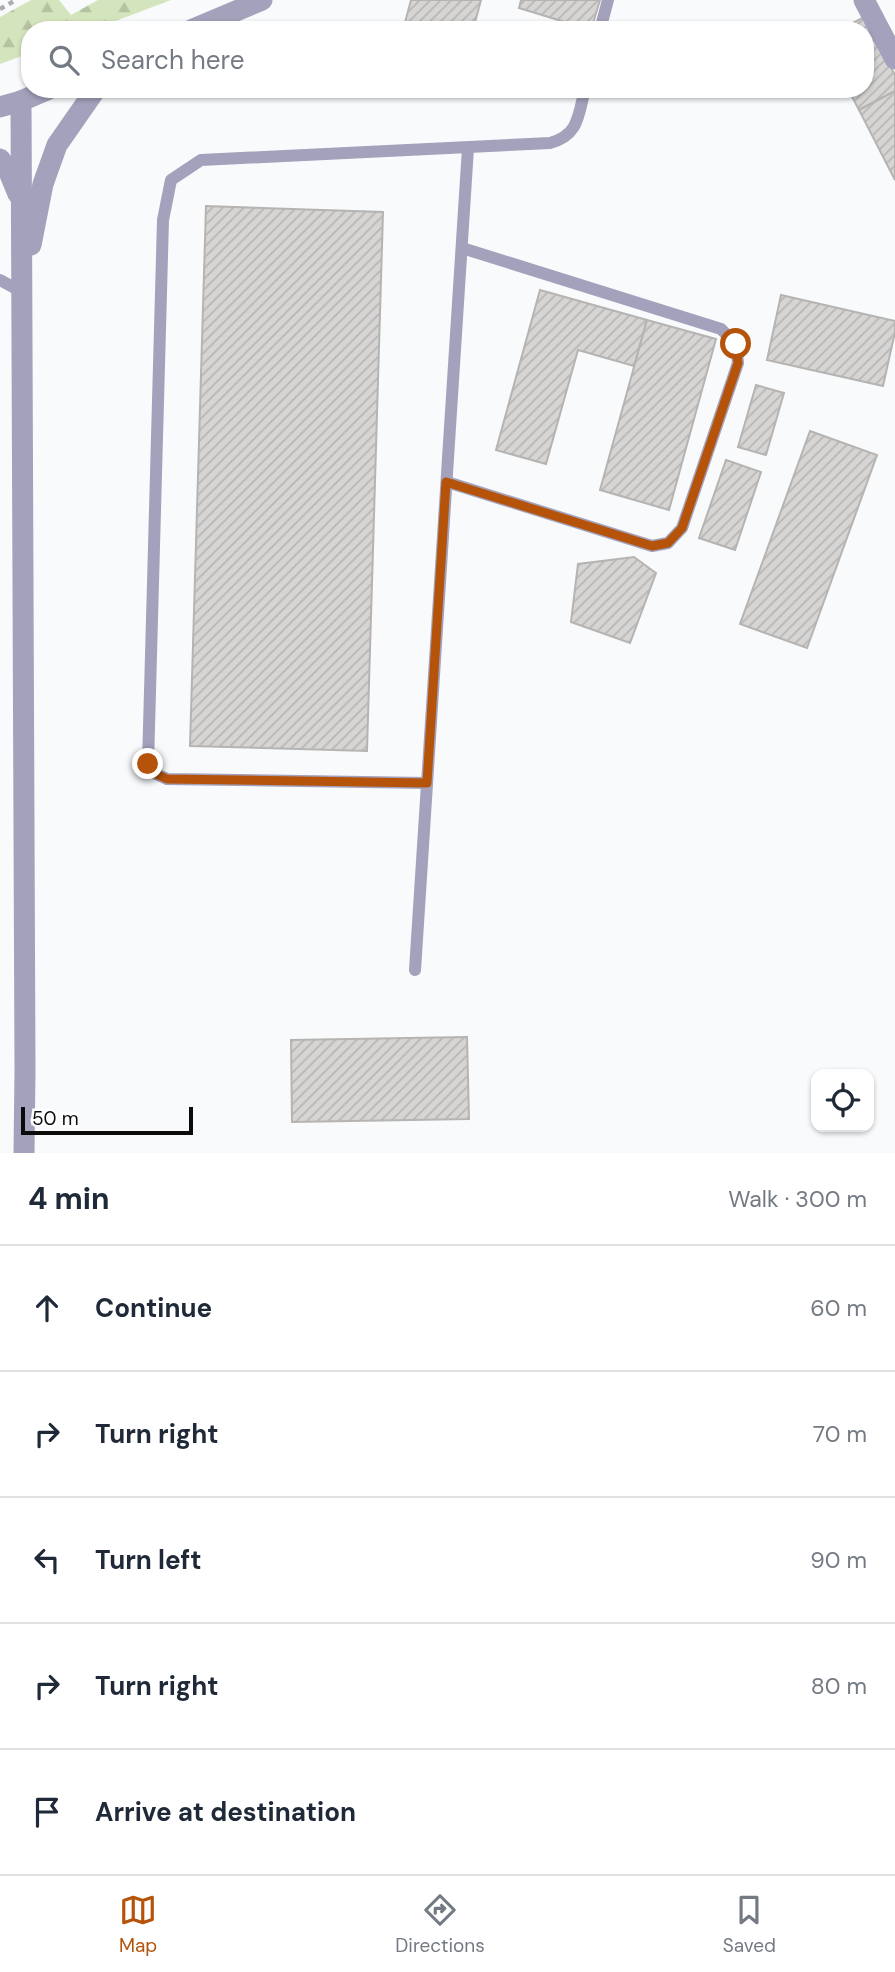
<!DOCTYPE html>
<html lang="en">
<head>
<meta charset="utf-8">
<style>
	:root { --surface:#fff; --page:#f6f6f7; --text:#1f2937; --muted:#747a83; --line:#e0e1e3; --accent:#b45309 }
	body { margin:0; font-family:"DM Sans",sans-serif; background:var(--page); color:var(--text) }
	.controls { position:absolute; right:21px; bottom:21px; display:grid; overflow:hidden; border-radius:14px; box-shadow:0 2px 5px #0004 }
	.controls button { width:63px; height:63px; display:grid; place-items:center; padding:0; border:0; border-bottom:2px solid var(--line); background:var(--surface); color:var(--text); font:35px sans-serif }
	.scale { position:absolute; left:21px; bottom:18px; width:172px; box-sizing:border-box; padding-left:7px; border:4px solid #0b0b0c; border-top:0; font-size:19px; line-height:24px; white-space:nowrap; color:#0b0b0c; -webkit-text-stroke:5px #fff; paint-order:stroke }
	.stop { position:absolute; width:21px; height:21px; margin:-16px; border:5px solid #b45309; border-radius:50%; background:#fff }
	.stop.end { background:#b45309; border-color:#fff; box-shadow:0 2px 7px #0008 }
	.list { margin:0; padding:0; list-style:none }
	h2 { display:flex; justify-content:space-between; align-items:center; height:91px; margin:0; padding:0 28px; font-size:30px }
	h2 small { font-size:23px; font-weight:400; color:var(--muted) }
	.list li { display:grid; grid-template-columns:46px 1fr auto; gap:21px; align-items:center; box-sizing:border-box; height:126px; padding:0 28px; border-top:2px solid var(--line) }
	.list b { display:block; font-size:26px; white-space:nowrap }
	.list em { font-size:23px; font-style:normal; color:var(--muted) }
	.icon { flex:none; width:38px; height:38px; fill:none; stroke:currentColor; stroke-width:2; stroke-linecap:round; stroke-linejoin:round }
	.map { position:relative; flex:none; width:895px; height:1153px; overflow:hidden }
	.search { position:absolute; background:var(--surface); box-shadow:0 2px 5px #0004; left:21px; right:21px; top:21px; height:77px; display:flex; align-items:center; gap:18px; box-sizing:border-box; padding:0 24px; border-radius:28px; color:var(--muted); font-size:26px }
	.sheet { height:721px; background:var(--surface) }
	nav { display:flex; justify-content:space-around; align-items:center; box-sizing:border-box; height:98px; border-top:2px solid var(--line); background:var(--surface); font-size:19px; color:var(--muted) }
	nav a { display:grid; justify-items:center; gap:4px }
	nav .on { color:var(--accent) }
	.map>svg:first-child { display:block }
	.forest { fill:url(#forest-firs) }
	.building { fill:url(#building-hatch); stroke:#b6b4b2; stroke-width:2 }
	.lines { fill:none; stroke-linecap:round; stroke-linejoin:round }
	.path { stroke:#aaacad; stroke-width:4.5; stroke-dasharray:5 5; stroke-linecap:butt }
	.service { stroke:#a3a1bc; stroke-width:12 }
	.minor { stroke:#a3a1bc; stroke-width:21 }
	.tertiary { stroke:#a3a1bc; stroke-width:21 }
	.route { stroke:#b45309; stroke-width:9 }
</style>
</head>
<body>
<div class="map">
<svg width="895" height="1153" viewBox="0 0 895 1153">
	<defs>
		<pattern id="forest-firs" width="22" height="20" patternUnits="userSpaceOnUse" patternTransform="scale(1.75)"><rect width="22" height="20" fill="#d4e5bd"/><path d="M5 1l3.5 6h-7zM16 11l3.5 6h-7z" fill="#b5c3a1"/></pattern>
		<pattern id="building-hatch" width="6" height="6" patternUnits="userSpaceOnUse" patternTransform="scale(1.75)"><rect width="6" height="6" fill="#d7d5d4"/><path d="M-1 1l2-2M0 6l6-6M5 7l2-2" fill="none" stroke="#b7b6b5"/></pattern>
	</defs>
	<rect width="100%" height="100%" fill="#f8fafb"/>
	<!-- forest -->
	<polygon class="forest" points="31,0 59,0 71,15 98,0 171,0 92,30 30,30 30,53 0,64 0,17"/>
	<!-- building -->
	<g class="building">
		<polygon points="411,0 481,0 473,30 403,30"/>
		<polygon points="521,0 600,0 591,30 519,8"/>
		<polygon points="864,17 895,75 895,91 859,110 848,89 865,89 865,30 839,30"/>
		<polygon points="895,91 895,180 859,110"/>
		<polygon points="206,206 383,212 367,751 190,746"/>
		<polygon points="540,290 647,320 634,366 578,350 546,464 496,450"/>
		<polygon points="781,295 895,321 895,332 883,386 767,360"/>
		<polygon points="647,320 716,339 669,510 600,490"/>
		<polygon points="756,385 784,393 766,455 738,447"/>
		<polygon points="810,431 877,455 807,648 740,624"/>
		<polygon points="726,460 761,472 735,550 699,538"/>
		<polygon points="634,557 656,573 630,643 571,622 578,564"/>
		<polygon points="467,1037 469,1119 292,1122 291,1040"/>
	</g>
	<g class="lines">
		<!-- path -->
		<polyline class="path" points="0,9 16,0"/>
		<!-- service -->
		<g class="service">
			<polyline points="600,30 608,0"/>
			<polyline points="0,280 22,292"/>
			<polyline points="447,482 652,546 668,543 682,528 738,363 736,344 721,329 462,248"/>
			<path d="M427,783l-260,-4 -11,-5 -8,-10 15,-544 8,-40 30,-20 349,-17c29,-8 28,-27 35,-54"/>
			<polyline points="415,970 468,148"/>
		</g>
		<!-- minor -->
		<polyline class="minor" points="864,0 895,59"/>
		<!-- tertiary -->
		<g class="tertiary">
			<polyline points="191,30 262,0"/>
			<polyline points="0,107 21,101"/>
			<polyline points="0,159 9,172 18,194"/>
			<polyline points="31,245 43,184 57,145 96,89"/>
			<polyline points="24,1153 25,1071 21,101 49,89"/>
		</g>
	</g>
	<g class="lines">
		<!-- route -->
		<polyline class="route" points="148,764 156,774 167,779 427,783 446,482 652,546 668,543 682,528 738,363 736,344"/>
	</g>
</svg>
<div class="controls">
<button><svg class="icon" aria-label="locate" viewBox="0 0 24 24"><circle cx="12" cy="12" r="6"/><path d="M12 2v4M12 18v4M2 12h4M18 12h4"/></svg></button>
</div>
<div class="scale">50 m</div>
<div class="stop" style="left:736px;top:344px"></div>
<div class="stop end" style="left:148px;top:764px"></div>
<div class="search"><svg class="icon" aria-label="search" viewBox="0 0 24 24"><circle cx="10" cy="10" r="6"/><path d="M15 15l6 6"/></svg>Search here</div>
</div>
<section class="sheet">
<h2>4 min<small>Walk · 300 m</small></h2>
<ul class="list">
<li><svg class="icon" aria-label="ahead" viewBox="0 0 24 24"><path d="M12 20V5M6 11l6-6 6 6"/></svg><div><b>Continue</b></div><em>60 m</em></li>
<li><svg class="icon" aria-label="right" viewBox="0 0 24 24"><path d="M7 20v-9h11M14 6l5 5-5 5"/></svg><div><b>Turn right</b></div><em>70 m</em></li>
<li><svg class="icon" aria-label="left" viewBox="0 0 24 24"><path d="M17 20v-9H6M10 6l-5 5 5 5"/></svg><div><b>Turn left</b></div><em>90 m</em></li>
<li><svg class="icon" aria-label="right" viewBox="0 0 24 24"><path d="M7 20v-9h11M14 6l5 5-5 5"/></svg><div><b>Turn right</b></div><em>80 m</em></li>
<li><svg class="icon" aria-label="arrive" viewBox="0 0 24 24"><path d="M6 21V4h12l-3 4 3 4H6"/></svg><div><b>Arrive at destination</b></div></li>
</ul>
</section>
<nav>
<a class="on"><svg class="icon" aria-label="map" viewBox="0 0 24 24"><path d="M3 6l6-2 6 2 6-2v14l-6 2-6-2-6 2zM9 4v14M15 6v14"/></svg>Map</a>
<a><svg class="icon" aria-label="directions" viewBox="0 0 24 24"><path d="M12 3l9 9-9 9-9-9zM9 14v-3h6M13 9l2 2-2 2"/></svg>Directions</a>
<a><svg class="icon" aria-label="saved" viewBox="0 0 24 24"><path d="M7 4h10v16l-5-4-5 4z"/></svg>Saved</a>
</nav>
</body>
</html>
